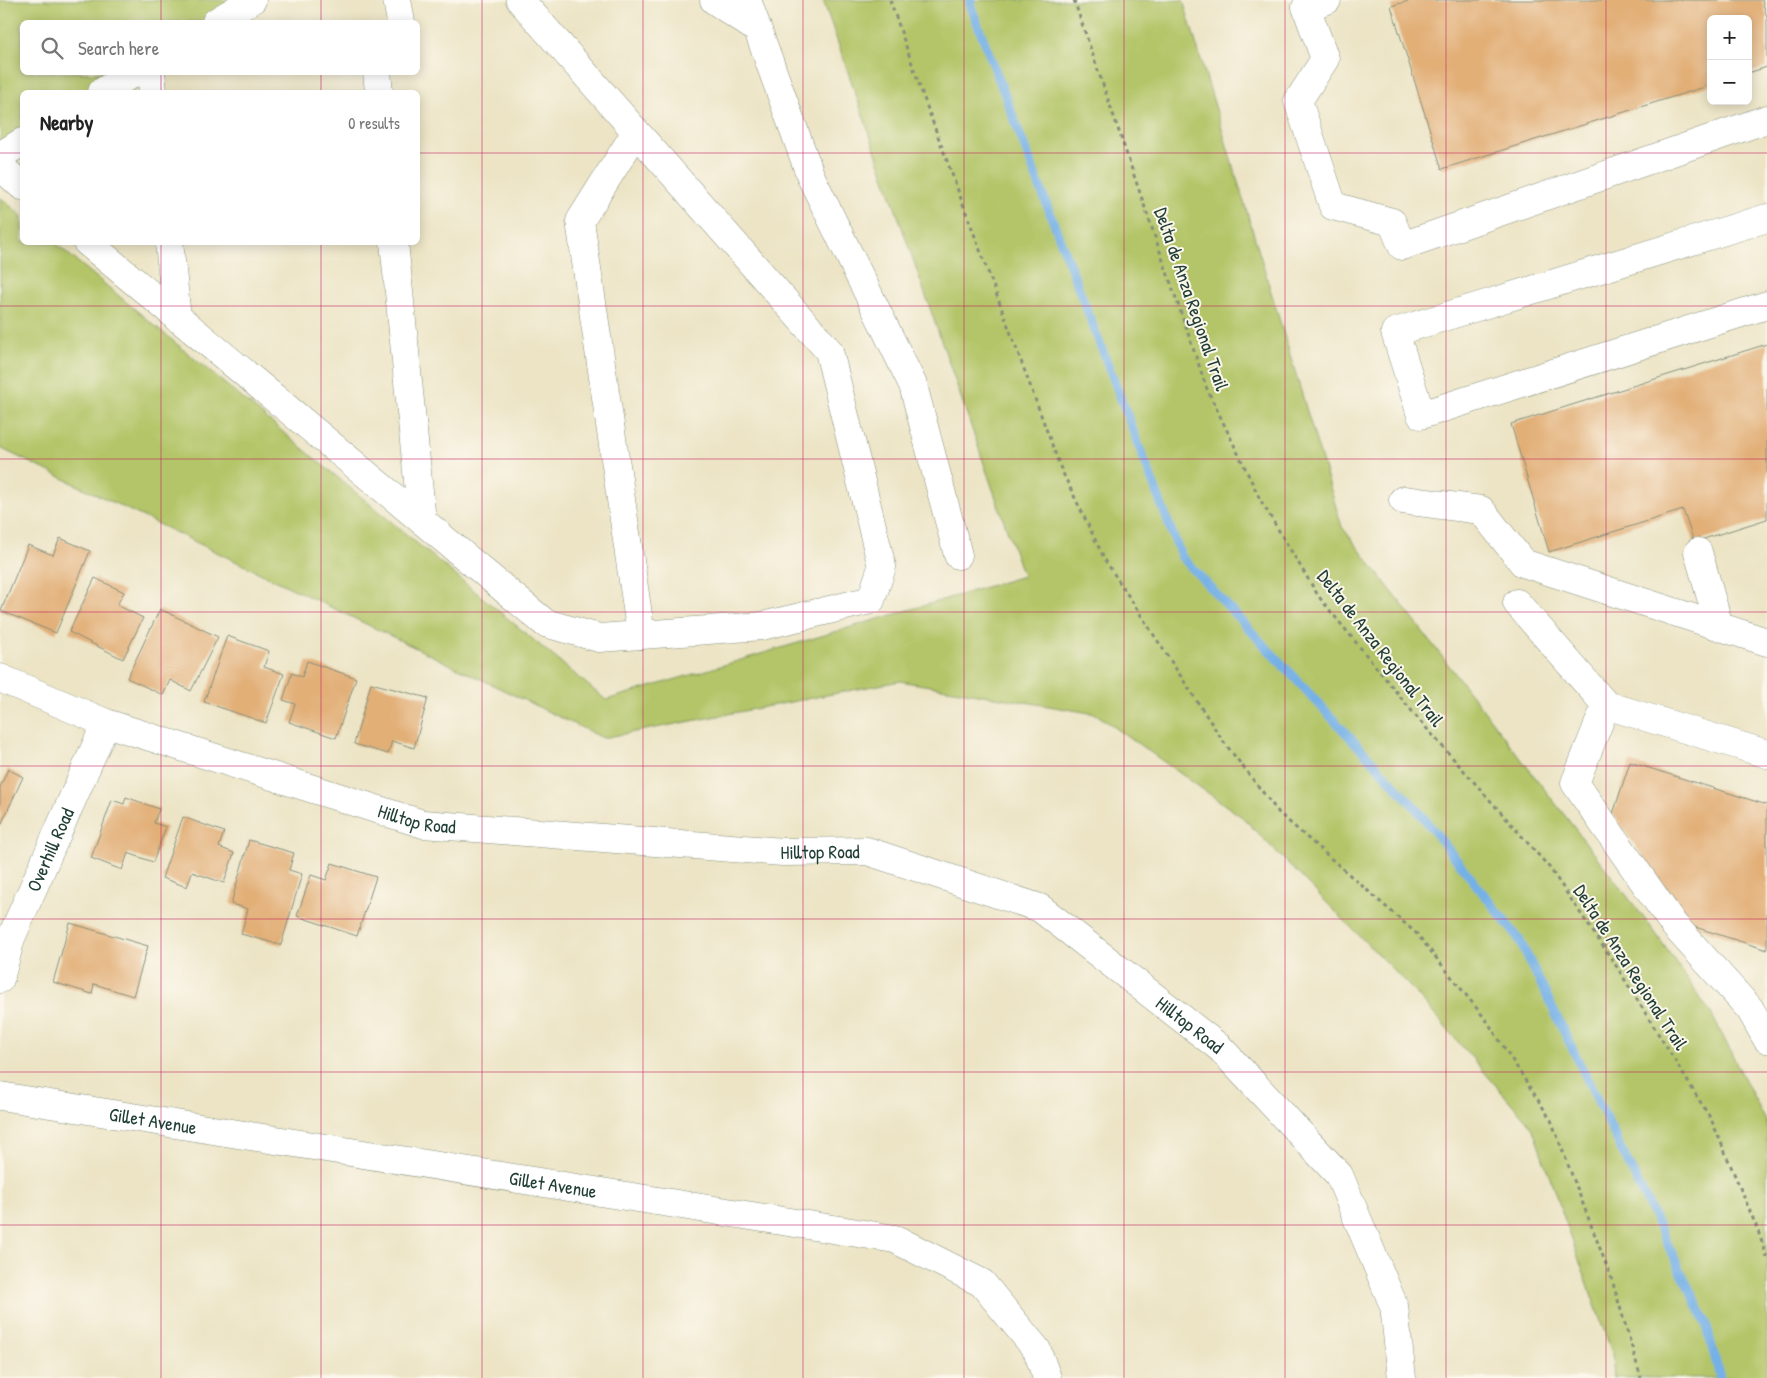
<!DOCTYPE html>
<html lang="en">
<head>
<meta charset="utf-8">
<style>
	:root { --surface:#fff; --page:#f2f2f2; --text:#222; --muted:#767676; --line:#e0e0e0 }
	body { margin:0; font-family:"Patrick Hand",sans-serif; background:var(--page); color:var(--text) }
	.controls { position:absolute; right:15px; top:15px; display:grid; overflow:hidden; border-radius:8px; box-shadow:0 2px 12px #0003 }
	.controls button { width:45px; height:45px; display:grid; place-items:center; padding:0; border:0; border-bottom:1px solid var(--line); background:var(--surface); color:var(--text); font:25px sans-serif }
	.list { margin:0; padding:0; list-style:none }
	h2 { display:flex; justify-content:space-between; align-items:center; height:65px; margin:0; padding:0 20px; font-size:21px }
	h2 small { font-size:16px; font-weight:400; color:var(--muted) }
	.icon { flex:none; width:28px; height:28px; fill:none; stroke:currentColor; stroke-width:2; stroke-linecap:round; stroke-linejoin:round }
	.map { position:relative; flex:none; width:1767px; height:1378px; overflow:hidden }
	.search { position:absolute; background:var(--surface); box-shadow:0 2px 12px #0003; left:20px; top:20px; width:400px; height:55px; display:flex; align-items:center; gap:12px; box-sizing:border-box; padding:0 18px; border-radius:8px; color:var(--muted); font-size:19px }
	.panel { position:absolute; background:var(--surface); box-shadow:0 2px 12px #0003; left:20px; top:90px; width:400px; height:155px; border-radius:8px }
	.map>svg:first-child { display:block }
	.green { fill:#b3c568; stroke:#69814e }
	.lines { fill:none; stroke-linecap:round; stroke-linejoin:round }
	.stream { stroke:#74b0e6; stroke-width:9 }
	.building { fill:#e2af77 }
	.minor-casing { stroke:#86907c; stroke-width:29 }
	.path { stroke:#86907c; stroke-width:3; stroke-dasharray:4 4; stroke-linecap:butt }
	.minor { stroke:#fff; stroke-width:28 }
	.grid { fill:none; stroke:#c2185b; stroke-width:1; stroke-opacity:0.55 }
	.labels { text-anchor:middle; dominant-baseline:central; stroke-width:4; stroke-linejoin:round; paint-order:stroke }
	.street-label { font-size:19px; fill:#1f3d34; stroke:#fbf7ec }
</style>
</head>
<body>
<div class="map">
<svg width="1767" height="1378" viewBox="0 0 1767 1378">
	<rect width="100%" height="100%" fill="#fbf7ec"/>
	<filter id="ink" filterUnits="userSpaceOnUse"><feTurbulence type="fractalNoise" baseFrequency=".02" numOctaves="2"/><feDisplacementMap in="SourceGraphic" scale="10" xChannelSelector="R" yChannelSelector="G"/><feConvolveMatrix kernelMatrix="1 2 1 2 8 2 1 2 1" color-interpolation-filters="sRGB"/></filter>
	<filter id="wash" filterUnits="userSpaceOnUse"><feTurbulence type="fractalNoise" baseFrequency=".0096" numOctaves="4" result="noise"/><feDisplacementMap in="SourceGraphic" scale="20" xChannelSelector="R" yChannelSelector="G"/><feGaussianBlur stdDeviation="1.12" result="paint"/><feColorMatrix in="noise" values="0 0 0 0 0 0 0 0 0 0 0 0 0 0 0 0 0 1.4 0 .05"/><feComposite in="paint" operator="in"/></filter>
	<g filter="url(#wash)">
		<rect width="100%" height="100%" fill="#ece4c5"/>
		<!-- green -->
		<g class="green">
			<polygon points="0,0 238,0 204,22 22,22 22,72 127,73 97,92 22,92 22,141 0,156"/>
			<polygon points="823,0 1183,0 1342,527 1654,931 1712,1015 1767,1123 1767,1378 1614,1378 1612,1353 1532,1127 1413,990 1242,817 1096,714 900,681 603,738 0,448 0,197 22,216 22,242 55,243 606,700 1023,576"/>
		</g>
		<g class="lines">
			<!-- stream -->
			<polyline class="stream" points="971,0 970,4 1181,556 1415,807 1519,939 1706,1323 1720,1378"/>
		</g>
		<g id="blocks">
			<!-- building -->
			<g class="building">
				<polygon points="1412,0 1762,0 1767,17 1767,67 1748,73 1748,19 1711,19 1711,85 1442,169 1391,6"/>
				<polygon points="1767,344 1767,519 1694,542 1683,510 1549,552 1511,424"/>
				<polygon points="60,538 90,551 56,633 1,611 28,545 53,555"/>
				<polygon points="95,578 124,592 117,605 143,618 123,659 69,632"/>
				<polygon points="160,609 218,637 191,691 170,680 163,695 127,678"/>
				<polygon points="227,636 269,651 264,667 284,674 266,723 204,702"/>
				<polygon points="307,661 356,678 336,738 289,722 295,704 283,700 292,673 302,677"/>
				<polygon points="371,683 428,698 414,748 392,741 388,754 354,744"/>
				<polygon points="1630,762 1767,805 1767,950 1692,926 1613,814"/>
				<polygon points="8,769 23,777 0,827 0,787"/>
				<polygon points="126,797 159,809 154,823 166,827 153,862 128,853 122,870 91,858 112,800 124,804"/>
				<polygon points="183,817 224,832 219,847 234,853 224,883 192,872 187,887 162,878"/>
				<polygon points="249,840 294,853 289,870 302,874 281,945 241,934 248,909 231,904"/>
				<polygon points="332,863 376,877 357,936 297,916 311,875 326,880"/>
				<polygon points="70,923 148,946 133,996 94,984 92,994 53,982"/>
			</g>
		</g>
	</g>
	<g filter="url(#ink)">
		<use href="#blocks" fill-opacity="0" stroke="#86907c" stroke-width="1"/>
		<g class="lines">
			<defs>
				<g id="minor">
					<polyline points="397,0 401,22"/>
					<polyline points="714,0 758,30"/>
					<polyline points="747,0 811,177 913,385 958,555"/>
					<polyline points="1327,0 1306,7 1325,59 1298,101 1333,206 1392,222 1402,246 1767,119"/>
					<polyline points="216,22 252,0"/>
					<polyline points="151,72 153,92"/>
					<polyline points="377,72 379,92"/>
					<polyline points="102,92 135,72"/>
					<polyline points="636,132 580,221 641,635"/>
					<polyline points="0,156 22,142"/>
					<polyline points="0,166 22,186"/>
					<polyline points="1767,218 1395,332 1421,415 1767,305"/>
					<polyline points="87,242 545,623 599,638 641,635 762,626 871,600 882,567 829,351 520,0"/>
					<polyline points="169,242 177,318"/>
					<polyline points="394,242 422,521"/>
					<polyline points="1403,500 1481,510 1523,563 1767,642"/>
					<polyline points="1698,552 1719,626"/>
					<polyline points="1517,603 1606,705 1767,754"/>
					<path id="s1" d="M0,678l106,45 317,101 360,28 84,-1 173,57 180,140 119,127 55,131 8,72"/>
					<polyline points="1606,705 1575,783 1674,925 1750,1009 1767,1039"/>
					<path id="s2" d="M0,979l11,-41 95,-215"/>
					<path id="s3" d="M0,1096l895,143 87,44 55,67 10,28"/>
				</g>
			</defs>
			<!-- minor casing -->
			<use href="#minor" class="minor-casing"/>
			<!-- path -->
			<g class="path">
				<polyline points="890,0 926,104 1061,469 1105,560 1223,741 1279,813 1417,934 1487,1021 1551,1120 1612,1280 1641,1378"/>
				<polyline points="1074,0 1207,389 1261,501 1319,597 1420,721 1549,867 1615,964 1711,1119 1757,1228 1767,1257"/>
			</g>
			<!-- minor -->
			<use href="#minor" class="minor"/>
		</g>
	</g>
	<!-- grid -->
	<path class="grid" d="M161,0v22M321,0v22M482,0v1378M643,0v1378M803,0v1378M964,0v1378M1124,0v1378M1285,0v1378M1446,0v1378M1606,0v1378M161,72v20M321,72v20M0,153h22M418,153h1349M161,242v1136M321,242v1136M0,306h1767M0,459h1767M0,612h1767M0,766h1767M0,919h1767M0,1072h1767M0,1225h1767"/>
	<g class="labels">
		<!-- street labels -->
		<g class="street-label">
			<text transform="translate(1192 299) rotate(71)">Delta de Anza Regional Trail</text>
			<text transform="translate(1381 648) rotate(52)">Delta de Anza Regional Trail</text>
			<text stroke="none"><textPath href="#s1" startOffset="441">Hilltop Road</textPath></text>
			<text stroke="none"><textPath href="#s2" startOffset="139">Overhill Road</textPath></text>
			<text stroke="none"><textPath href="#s1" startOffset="846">Hilltop Road</textPath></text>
			<text transform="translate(1631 967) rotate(57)">Delta de Anza Regional Trail</text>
			<text stroke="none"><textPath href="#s1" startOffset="1265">Hilltop Road</textPath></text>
			<text stroke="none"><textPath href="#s3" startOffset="155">Gillet Avenue</textPath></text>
			<text stroke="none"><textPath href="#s3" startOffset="560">Gillet Avenue</textPath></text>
		</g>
	</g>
</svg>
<div class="controls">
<button>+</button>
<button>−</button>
</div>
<div class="search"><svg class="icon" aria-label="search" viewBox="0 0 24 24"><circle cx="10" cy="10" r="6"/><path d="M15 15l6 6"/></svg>Search here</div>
<section class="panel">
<h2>Nearby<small>0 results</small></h2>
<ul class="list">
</ul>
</section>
</div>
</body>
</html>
